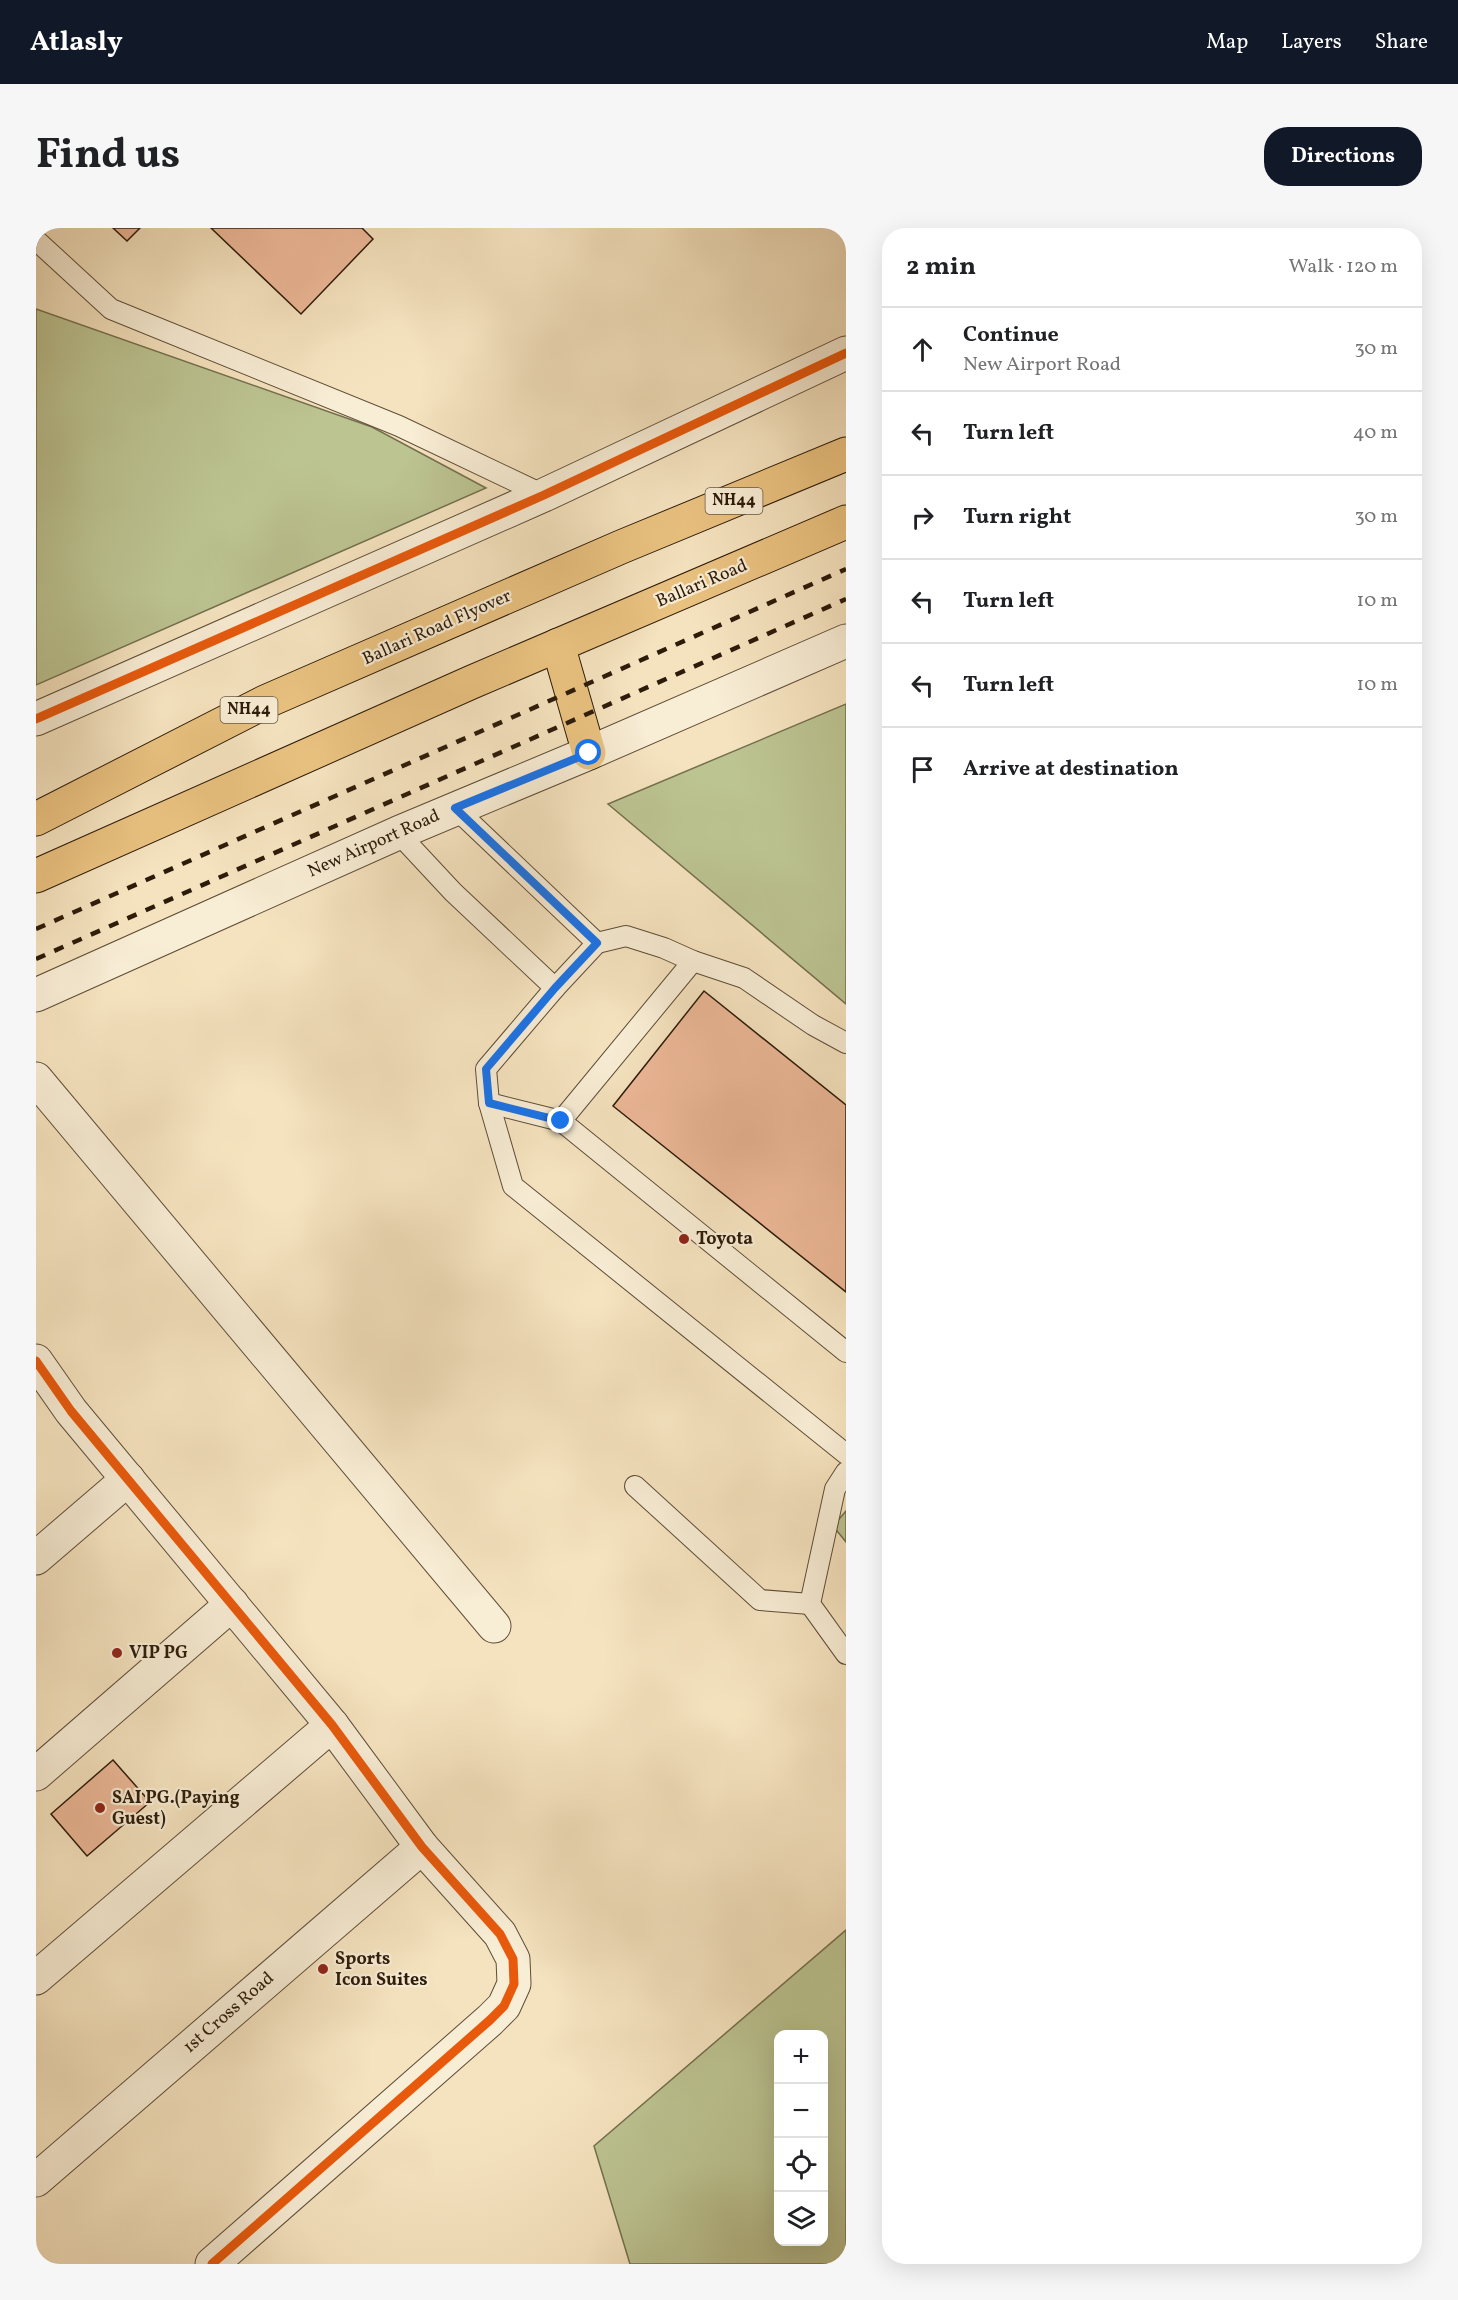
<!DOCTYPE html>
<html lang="en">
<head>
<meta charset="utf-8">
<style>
	:root { --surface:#fff; --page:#f6f6f6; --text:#202124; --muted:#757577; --line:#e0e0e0; --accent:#111827 }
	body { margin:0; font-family:Vollkorn,serif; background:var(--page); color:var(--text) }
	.controls { position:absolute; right:18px; bottom:18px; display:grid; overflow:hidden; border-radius:12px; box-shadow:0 6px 24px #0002 }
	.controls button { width:54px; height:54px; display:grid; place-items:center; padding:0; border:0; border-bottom:2px solid var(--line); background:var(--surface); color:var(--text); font:30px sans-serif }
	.stop { position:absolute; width:18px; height:18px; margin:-14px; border:4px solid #1a73e8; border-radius:50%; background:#fff }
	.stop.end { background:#1a73e8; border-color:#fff; box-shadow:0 2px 6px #0008 }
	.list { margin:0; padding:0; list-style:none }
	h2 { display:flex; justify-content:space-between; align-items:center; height:78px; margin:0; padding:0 24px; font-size:26px }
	h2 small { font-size:20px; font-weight:400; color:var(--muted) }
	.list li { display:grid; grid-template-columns:39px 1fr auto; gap:18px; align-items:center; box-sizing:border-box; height:84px; padding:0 24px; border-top:2px solid var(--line) }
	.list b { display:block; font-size:22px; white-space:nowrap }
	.list p { margin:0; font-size:20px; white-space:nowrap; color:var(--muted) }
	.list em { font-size:20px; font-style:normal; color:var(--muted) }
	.icon { flex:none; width:33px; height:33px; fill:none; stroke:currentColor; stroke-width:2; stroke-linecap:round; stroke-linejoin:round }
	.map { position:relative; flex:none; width:810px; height:2036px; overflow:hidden; border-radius:24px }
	header { display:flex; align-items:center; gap:36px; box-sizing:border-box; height:84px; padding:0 30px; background:var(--accent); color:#fff }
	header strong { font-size:28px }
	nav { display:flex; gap:33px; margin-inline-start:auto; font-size:21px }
	.intro { display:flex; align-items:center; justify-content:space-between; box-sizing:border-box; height:144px; padding:0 36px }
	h1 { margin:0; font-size:42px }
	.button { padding:15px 27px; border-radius:24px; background:var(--accent); color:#fff; font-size:21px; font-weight:700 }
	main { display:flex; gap:36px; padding:0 36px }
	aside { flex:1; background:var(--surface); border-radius:24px; box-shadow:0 6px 24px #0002 }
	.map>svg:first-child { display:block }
	.green { fill:#bcc492; stroke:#74704e; stroke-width:1.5; fill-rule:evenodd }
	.building { fill:#edb898; stroke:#2d1b0a; stroke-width:1.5 }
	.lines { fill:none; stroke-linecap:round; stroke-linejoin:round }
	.service-casing { stroke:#5f4d37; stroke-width:22 }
	.minor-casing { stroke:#5f4d37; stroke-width:35 }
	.tertiary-casing { stroke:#5f4d37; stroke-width:35 }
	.trunk-casing { stroke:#2d1b0a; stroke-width:35 }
	.service { stroke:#f8edd5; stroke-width:20 }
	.minor { stroke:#f8edd5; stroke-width:33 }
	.tertiary { stroke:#f8edd5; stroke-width:33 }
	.trunk { stroke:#eac280; stroke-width:33 }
	.rail { stroke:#2d1b0a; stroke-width:4.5; stroke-dasharray:10 10; stroke-linecap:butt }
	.cycleway-casing { stroke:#f8edd5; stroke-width:13 }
	.cycleway { stroke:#e8590c; stroke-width:9 }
	.route { stroke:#1a73e8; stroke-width:8 }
	.poi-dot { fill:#8f2418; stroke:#f8edd5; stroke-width:2 }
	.labels { text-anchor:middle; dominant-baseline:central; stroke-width:4.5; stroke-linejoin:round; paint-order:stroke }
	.shield { fill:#f8edd5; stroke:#6a5a47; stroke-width:1.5 }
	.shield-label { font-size:16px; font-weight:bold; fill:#2d1b0a }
	.street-label { font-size:18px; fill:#2d1b0a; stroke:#f8edd5 }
	.poi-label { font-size:18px; font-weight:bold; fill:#2d1b0a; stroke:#f8edd5; text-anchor:start }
</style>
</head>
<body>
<header>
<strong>Atlasly</strong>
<nav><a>Map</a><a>Layers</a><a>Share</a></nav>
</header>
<div class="intro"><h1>Find us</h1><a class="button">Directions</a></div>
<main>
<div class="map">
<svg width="810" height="2036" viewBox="0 0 810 2036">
	<rect width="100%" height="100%" fill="#f5e3bf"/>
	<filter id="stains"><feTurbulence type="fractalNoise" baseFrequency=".00333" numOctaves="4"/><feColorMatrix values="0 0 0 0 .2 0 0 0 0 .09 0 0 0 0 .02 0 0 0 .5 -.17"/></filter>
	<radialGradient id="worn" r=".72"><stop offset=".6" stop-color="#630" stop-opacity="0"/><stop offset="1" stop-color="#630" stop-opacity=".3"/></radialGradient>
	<!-- green -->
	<g class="green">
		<polygon points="0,81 336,199 450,260 0,457"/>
		<polygon points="810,476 810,776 572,576"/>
		<polygon points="810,1283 810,1314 797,1298"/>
		<path d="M810,1702v334h-216l-36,-118zM742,1806h46v208h-46z"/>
	</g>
	<!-- building -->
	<g class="building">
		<polygon points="77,0 104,0 91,13"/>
		<polygon points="175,0 326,0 337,11 265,86"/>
		<polygon points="668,763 810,877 810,1064 577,878"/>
		<polygon points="77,1532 114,1574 51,1628 15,1586"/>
	</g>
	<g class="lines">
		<defs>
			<g id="service">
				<polyline points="0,12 75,81 363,198 508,267"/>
				<polyline points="419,580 561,715"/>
				<polyline points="362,605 417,664 519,760"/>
				<polyline points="810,815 777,797 708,750 657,733 628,720 590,708 561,715 519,760 450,841 453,875 477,958 810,1226"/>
				<polyline points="453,875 525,893 810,1124"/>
				<polyline points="525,893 657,733"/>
				<polyline points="810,1244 799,1261 774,1376 810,1426"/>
				<polyline points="599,1258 724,1372 774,1376"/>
			</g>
			<g id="minor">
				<polyline points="0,851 458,1398"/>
				<polyline points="0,1133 35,1183 296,1497 386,1619 464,1706 477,1731 478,1756 468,1778 454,1792 176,2036"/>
				<polyline points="0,1330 92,1251"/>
				<polyline points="0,1546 196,1376"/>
				<polyline points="0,1750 296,1497"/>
				<polyline points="0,1952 386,1619"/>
			</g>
			<g id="tertiary">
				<polyline points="0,491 508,267 810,125"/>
				<polyline points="0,767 362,605 553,525 810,413"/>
			</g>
			<g id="trunk">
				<polyline points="522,417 553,525"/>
				<polyline points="0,591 229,474 585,319 810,226"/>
				<polyline points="0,648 436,454 810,294"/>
			</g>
		</defs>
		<!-- service casing -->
		<use href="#service" class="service-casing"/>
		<!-- minor casing -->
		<use href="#minor" class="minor-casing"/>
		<!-- tertiary casing -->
		<use href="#tertiary" class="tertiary-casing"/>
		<!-- trunk casing -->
		<use href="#trunk" class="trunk-casing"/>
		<!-- service -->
		<use href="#service" class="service"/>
		<!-- minor -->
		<use href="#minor" class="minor"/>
		<!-- tertiary -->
		<use href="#tertiary" class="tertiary"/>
		<!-- trunk -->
		<use href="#trunk" class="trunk"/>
		<!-- rail -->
		<g class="rail">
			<polyline points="0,701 810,341"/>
			<polyline points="0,731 810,371"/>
		</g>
		<defs>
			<g id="cycleway">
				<polyline points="0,491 508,267 810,125"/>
				<polyline points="0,1133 35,1183 296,1497 386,1619 464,1706 477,1731 478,1756 468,1778 454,1792 176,2036"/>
			</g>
		</defs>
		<!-- cycleway casing -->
		<use href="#cycleway" class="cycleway-casing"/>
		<!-- cycleway -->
		<use href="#cycleway" class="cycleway"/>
	</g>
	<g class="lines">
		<!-- route -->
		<polyline class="route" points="525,893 453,875 450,841 519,760 561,715 419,580 553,525"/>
	</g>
	<!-- markers -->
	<g class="poi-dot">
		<circle cx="648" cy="1011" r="6"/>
		<circle cx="81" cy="1425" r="6"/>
		<circle cx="64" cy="1580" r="6"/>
		<circle cx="287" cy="1741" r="6"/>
	</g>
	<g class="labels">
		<!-- shield labels -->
		<g class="shield">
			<rect x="669.5" y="260" width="57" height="26" rx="4.5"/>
			<rect x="184.5" y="469" width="57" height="26" rx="4.5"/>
		</g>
		<g class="shield-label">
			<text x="698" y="273">NH44</text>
			<text x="213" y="482">NH44</text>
		</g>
		<!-- street labels -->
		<g class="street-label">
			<text transform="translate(666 356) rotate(-23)">Ballari Road</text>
			<text transform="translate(401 400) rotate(-24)">Ballari Road Flyover</text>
			<text transform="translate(338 616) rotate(-24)">New Airport Road</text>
			<text transform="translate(193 1785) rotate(-41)">1st Cross Road</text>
		</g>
		<!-- poi labels -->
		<g class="poi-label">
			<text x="660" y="1011">Toyota</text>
			<text x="93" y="1425">VIP PG</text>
			<text x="76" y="1570">SAI PG.(Paying<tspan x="76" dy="21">Guest)</tspan></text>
			<text x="299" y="1731">Sports<tspan x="299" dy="21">Icon Suites</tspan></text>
		</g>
	</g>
	<rect width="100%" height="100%" filter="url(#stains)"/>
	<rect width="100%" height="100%" fill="url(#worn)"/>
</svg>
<div class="controls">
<button>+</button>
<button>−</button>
<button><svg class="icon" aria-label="locate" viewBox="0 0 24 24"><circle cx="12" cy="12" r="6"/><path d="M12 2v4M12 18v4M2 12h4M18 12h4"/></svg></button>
<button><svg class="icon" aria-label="layers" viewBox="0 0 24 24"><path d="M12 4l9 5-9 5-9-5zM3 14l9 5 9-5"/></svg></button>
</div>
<div class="stop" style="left:553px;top:525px"></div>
<div class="stop end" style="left:525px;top:893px"></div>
</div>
<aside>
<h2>2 min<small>Walk · 120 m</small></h2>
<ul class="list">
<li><svg class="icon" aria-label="ahead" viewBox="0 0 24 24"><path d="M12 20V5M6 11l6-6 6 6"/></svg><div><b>Continue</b><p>New Airport Road</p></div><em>30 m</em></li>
<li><svg class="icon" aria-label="left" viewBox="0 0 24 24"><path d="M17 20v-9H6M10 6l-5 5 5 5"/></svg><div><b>Turn left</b></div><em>40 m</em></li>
<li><svg class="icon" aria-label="right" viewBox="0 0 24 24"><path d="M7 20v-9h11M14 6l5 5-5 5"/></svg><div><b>Turn right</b></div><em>30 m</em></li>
<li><svg class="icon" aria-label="left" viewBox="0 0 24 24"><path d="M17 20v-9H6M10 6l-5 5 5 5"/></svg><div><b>Turn left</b></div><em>10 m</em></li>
<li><svg class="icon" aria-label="left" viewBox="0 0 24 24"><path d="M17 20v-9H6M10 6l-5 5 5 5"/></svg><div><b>Turn left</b></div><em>10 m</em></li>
<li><svg class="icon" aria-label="arrive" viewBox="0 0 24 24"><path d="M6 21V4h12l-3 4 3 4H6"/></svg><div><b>Arrive at destination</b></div></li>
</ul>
</aside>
</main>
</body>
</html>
